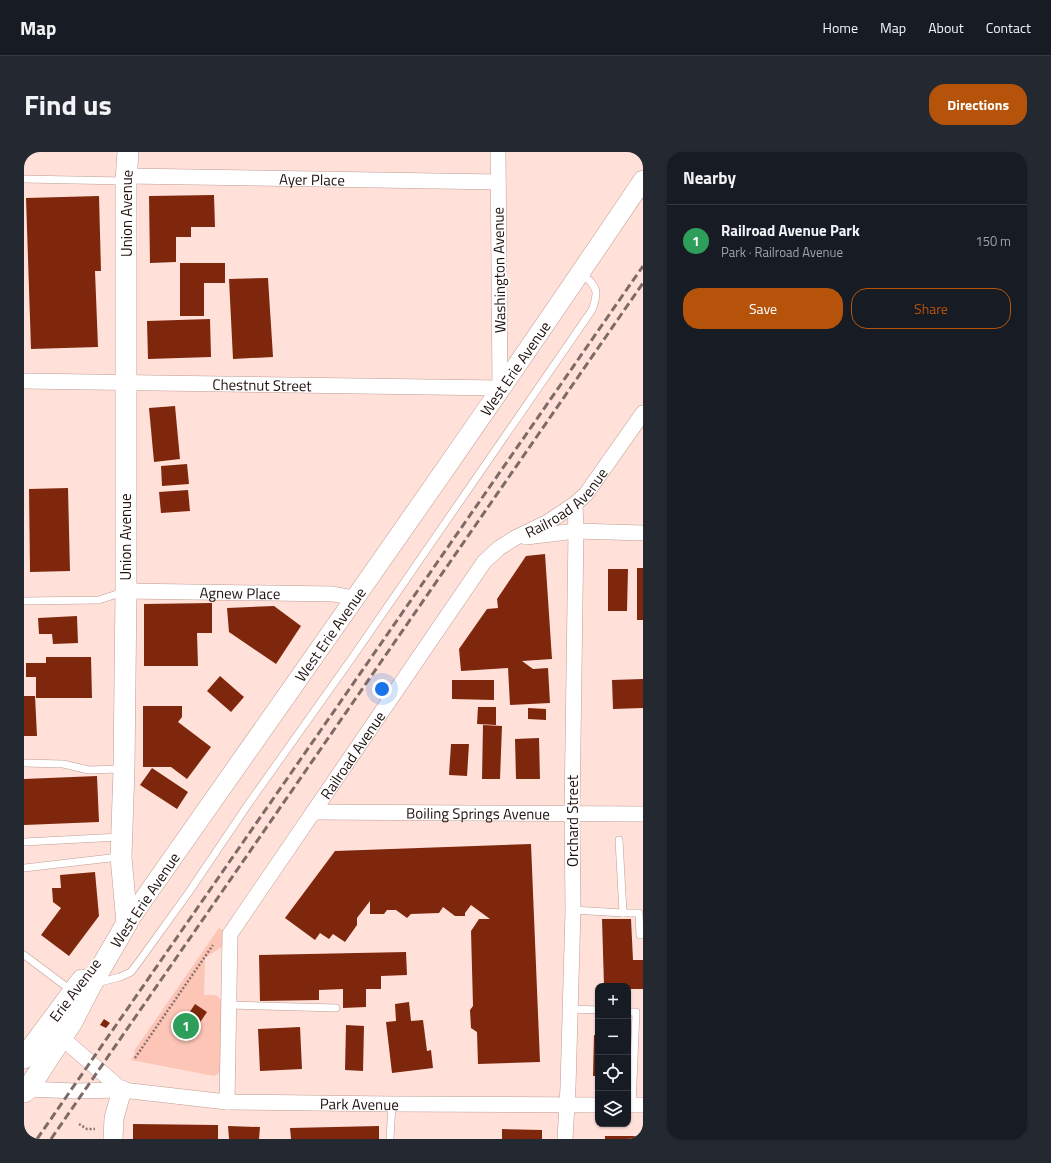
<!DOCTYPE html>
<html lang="en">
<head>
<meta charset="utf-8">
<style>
	:root { --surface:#171b24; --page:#242831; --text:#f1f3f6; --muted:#9ea1a6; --line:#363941; --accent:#b45309 }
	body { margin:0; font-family:"Titillium Web",sans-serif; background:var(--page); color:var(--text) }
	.controls { position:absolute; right:12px; bottom:12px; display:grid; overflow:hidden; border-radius:8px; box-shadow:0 1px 3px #0004 }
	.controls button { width:36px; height:36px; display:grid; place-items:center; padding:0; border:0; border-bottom:1px solid var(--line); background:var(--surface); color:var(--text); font:20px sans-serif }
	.you { position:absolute; left:358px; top:537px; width:14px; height:14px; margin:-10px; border:3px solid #fff; border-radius:50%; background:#1a73e8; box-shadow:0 0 0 6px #1a73e833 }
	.badge { display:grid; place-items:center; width:26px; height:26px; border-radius:50%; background:var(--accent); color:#fff; font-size:13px; font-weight:700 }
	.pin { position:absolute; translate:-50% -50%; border:2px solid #fff; box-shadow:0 1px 4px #0006 }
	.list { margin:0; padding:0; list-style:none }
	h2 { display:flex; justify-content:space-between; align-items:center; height:52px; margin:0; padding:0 16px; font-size:17px }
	h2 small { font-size:13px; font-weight:400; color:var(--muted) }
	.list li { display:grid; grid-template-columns:26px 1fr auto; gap:12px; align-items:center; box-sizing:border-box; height:72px; padding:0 16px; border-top:1px solid var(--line) }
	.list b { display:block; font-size:15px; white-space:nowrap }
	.list p { margin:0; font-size:13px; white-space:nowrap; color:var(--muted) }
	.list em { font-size:13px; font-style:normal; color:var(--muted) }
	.actions { display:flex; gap:8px; padding:12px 16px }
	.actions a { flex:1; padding:9px 0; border:1px solid var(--accent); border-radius:16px; text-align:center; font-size:14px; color:var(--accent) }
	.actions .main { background:var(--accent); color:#fff }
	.icon { flex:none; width:22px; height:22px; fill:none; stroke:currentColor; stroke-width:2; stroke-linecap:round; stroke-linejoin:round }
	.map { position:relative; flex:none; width:619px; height:987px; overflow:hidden; border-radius:16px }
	header { display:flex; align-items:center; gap:24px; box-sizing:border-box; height:56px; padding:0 20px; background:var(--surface); border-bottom:1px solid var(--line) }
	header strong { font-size:19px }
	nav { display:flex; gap:22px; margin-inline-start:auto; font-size:14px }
	.intro { display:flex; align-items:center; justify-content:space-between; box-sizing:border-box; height:96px; padding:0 24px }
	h1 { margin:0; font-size:28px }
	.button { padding:10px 18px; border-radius:16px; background:var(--accent); color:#fff; font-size:14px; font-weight:700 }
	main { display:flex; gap:24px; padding:0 24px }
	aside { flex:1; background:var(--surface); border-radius:16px; box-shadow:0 1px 3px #0004 }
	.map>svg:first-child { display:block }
	.green { fill:#fdc5b6 }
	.building { fill:#7f270d }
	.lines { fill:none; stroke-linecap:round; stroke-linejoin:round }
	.service-casing { stroke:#bf9c93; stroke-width:8 }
	.minor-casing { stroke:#bf9c93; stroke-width:16 }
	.tertiary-casing { stroke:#bf9c93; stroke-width:20 }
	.secondary-casing { stroke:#bf9c93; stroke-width:22 }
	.path { stroke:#87726d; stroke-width:2.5; stroke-dasharray:2 2; stroke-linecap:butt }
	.service { stroke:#fff; stroke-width:7 }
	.minor { stroke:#fff; stroke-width:15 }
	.tertiary { stroke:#fff; stroke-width:19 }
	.secondary { stroke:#fff; stroke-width:21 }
	.rail { stroke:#7f6b66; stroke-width:3; stroke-dasharray:8 4; stroke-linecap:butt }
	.labels { text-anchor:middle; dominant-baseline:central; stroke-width:4; stroke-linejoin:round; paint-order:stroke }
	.street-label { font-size:15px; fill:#1f120f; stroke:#fff }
</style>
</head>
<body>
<header>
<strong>Map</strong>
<nav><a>Home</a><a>Map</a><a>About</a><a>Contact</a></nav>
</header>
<div class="intro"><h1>Find us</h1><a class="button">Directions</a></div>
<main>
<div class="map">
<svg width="619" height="987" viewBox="0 0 619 987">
	<rect width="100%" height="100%" fill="#ffe1d9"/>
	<!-- green -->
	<path class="green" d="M195,776l5,3 -1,15 -18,12 -1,37c8,0 14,-2 18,7l-1,68 -3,4 -4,2 -83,-16 4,-7 -1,-2z"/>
	<!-- building -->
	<g class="building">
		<polygon points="190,43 191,75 167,75 167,85 152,85 152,110 126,111 125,44"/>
		<polygon points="75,44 77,119 71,119 74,195 7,197 2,46"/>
		<polygon points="156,111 201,111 201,131 180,131 180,164 156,164"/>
		<polygon points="244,126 249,205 209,207 205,127"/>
		<polygon points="186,167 187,205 124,207 123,169"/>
		<polygon points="151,254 156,307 130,310 125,256"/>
		<polygon points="163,312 165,332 138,334 137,314"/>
		<polygon points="44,336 46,419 6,420 5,337"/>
		<polygon points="164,338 166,359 137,361 135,340"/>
		<polygon points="521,402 528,507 498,509 509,517 524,516 526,551 486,553 484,516 437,519 435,497 463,457 474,456 473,447 502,404"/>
		<rect x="613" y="416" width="6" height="52"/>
		<polygon points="584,417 604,417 603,459 584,459"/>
		<polygon points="188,451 188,481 173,481 174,514 120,514 120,452"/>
		<polygon points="250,454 277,474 252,512 205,480 203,456"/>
		<polygon points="53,464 54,491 29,492 28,482 15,482 14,466"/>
		<polygon points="22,505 67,505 68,546 12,546 12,525 2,525 2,511 22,511"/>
		<polygon points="196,524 220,545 207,560 183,539"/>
		<polygon points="619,527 619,556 589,557 588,528"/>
		<polygon points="428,528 470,528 470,548 428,547"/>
		<polygon points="0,544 11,544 13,584 0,584"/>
		<polygon points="119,554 158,554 158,565 154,570 187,595 163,627 147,615 119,615"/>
		<polygon points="454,555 472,555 472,573 453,572"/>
		<polygon points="504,556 522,557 522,568 504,567"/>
		<polygon points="459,573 478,574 476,627 458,627"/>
		<polygon points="515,586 516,627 492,627 491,587"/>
		<polygon points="427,592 445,592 443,624 425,623"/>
		<polygon points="128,616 164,640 153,657 116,633"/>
		<polygon points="73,624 75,670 0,673 0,627"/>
		<polygon points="507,692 516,910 454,912 453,880 447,876 446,858 449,854 447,779 455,767 466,767 447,753 441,761 441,764 431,764 419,755 415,761 387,762 383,766 372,758 363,758 360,762 346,762 346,749 333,766 333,773 321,790 309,782 305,787 296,781 291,788 261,766 311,699"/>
		<polygon points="71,720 75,764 45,804 17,783 37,756 29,750 28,736 37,736 36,723"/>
		<polygon points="578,767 607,767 609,808 619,808 619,837 604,837 604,834 580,834"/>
		<polygon points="382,800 383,823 357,824 357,837 342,837 342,855 319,856 319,837 295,838 295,848 236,849 235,803"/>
		<polygon points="385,850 387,869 399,868 403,899 407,898 409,916 368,921 362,870 372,869 371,852"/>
		<polygon points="171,852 183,860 175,872 163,864"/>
		<polygon points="80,867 86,871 82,876 76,873"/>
		<polygon points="322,873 340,874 339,919 321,918"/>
		<polygon points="276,875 278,917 236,919 234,877"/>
		<polygon points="570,883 574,883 574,924 569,924"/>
		<polygon points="109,972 194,973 194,987 109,987"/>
		<polygon points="204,974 236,975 235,987 205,987"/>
		<polygon points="355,974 355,987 267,987 266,976"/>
		<polygon points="478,977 518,978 518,987 478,987"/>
		<rect x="581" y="984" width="36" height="3"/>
	</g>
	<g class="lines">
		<defs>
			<g id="service">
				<polyline points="0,27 100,29"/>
				<polyline points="0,449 75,448 99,440"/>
				<polyline points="0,611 39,612 65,618 97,617"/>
				<polyline points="0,690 96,685"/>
				<polyline points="0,716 95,705"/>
				<polyline points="549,758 599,761 595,688"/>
				<polyline points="599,761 615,761 616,783 619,783"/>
				<polyline points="0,803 48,839"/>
				<path d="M73,831l23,-6 11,-5 9,-12 49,-68 60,-89 103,-145 240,-348c8,-21 4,-23 -11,-38"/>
				<polyline points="205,853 312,856"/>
				<polyline points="546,857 574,858"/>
				<polyline points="604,860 612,860 608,953"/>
				<polyline points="366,987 368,952"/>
			</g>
			<g id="minor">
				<path id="s1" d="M103,24l371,6"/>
				<path id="s2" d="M0,229l476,7 -2,-236"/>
				<polyline points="502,385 552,379 619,381"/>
				<path id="s3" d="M102,439l207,3 21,4"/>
				<path id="s4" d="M289,660l330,2"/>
				<polyline points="38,886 98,938"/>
				<path id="s5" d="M4,937l47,2 47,-1 105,12 165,2 206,1"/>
				<path id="s6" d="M203,950l3,-168 254,-372 15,-14 16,-10 33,-16 27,-18 11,-10 57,-81"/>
				<polyline points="604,953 619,953"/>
				<polyline points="541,987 544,935 549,758 548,661 552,379 551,352"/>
			</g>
			<g id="tertiary">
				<path id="s7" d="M103,771c173,-247 348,-493 516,-743"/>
				<polyline points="89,987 90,966 98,938"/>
			</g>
			<g id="secondary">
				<path id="s8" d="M103,771l-6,-66 3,-88 2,-178v-410l2,-29"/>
				<polyline points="0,906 58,828"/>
				<polyline points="0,940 4,937 48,870 67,833 103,771"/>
			</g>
		</defs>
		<!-- service casing -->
		<use href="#service" class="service-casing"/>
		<!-- minor casing -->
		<use href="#minor" class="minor-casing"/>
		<!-- tertiary casing -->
		<use href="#tertiary" class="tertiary-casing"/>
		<!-- secondary casing -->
		<use href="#secondary" class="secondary-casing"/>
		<!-- path -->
		<g class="path">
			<polyline points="111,906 189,793"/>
			<polyline points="55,972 63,977 71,977"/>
		</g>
		<!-- service -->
		<use href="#service" class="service"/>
		<!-- minor -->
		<use href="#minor" class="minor"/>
		<!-- tertiary -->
		<use href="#tertiary" class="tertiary"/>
		<!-- secondary -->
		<use href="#secondary" class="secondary"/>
		<!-- rail -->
		<g class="rail">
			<polyline points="13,987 619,114"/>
			<polyline points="27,987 619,131"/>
		</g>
	</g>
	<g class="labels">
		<!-- street labels -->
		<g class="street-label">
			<text stroke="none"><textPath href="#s1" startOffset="185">Ayer Place</textPath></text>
			<text stroke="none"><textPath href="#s8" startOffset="710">Union Avenue</textPath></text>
			<text transform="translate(475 118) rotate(-91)">Washington Avenue</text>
			<text stroke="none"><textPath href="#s7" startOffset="677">West Erie Avenue</textPath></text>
			<text stroke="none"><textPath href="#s2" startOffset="238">Chestnut Street</textPath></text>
			<text stroke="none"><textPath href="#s6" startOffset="721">Railroad Avenue</textPath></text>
			<text transform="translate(101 385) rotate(-90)">Union Avenue</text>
			<text stroke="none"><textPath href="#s3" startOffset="114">Agnew Place</textPath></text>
			<text stroke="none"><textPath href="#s7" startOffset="353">West Erie Avenue</textPath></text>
			<text stroke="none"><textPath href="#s6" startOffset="385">Railroad Avenue</textPath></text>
			<text stroke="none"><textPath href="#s4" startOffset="165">Boiling Springs Avenue</textPath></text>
			<text transform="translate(548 669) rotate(-90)">Orchard Street</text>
			<text transform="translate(121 748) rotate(-56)">West Erie Avenue</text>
			<text transform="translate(51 838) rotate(-53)">Erie Avenue</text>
			<text stroke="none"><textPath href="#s5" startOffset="332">Park Avenue</textPath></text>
		</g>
	</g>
</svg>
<div class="controls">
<button>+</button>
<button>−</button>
<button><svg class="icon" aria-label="locate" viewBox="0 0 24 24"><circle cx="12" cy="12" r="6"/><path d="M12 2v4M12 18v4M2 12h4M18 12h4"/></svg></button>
<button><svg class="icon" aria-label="layers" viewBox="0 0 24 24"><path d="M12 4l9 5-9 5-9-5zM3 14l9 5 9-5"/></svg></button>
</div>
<div class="you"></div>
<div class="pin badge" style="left:162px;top:874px;background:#2e9e5b">1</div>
</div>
<aside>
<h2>Nearby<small></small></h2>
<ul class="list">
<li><span class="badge" style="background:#2e9e5b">1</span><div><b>Railroad Avenue Park</b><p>Park · Railroad Avenue</p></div><em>150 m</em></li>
</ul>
<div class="actions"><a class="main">Save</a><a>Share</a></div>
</aside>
</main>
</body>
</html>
